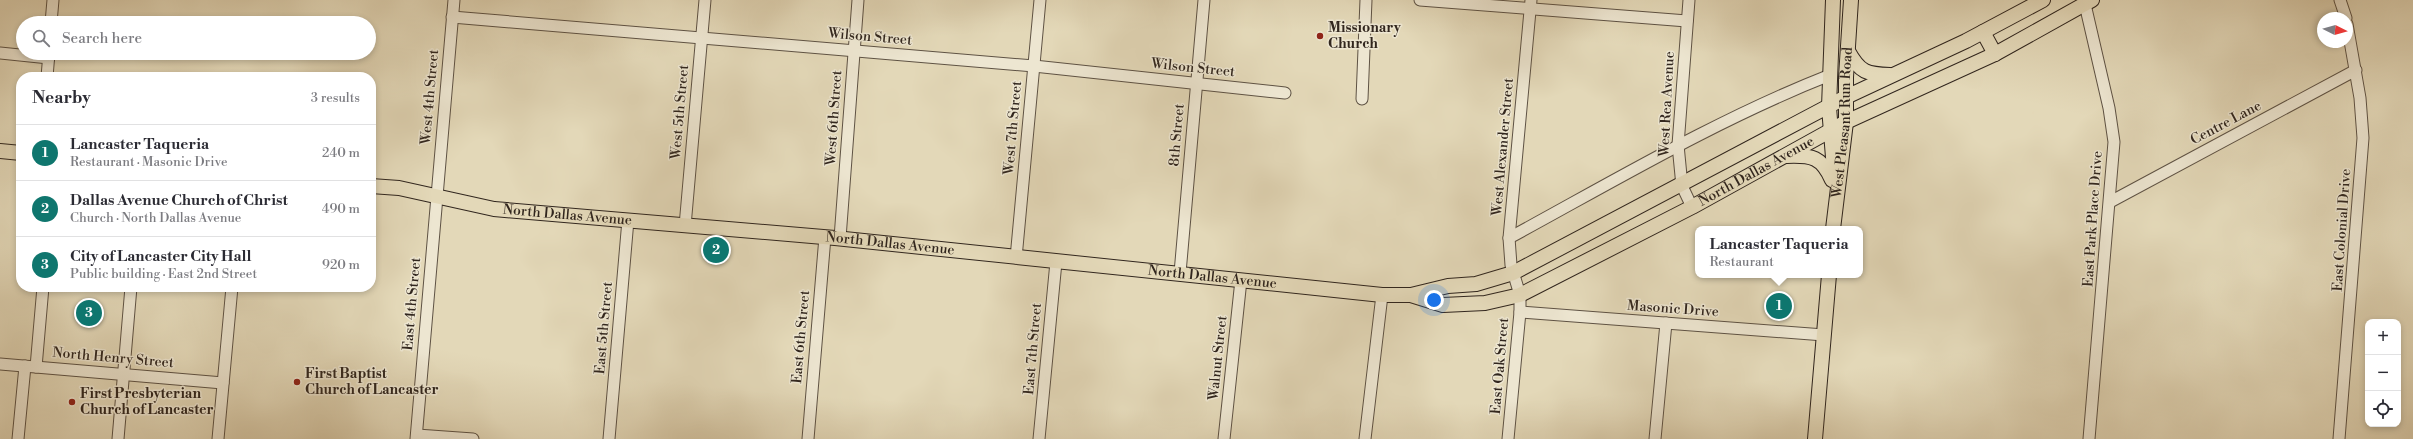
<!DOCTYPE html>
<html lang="en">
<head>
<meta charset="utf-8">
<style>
	:root { --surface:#fff; --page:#f2f2f3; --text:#2b2b33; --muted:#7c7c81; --line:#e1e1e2; --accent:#0f766e }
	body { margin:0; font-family:"Libre Bodoni",serif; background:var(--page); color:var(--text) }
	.controls { position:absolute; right:12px; bottom:12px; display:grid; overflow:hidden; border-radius:8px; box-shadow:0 2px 6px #0003 }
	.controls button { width:36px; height:36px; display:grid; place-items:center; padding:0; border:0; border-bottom:1px solid var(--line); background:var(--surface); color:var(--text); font:20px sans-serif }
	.compass { position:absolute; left:2317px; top:12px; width:36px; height:36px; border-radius:50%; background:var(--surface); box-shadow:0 2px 6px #0003; rotate:95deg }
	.you { position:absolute; left:1434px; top:300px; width:14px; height:14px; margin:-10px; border:3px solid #fff; border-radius:50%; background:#1a73e8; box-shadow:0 0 0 6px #1a73e833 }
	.badge { display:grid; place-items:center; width:26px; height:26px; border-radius:50%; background:var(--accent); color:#fff; font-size:13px; font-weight:700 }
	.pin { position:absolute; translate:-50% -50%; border:2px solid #fff; box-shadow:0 1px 4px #0006 }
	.popup { position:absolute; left:1695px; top:226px; width:168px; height:52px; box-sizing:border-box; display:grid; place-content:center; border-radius:8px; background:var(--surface); filter:drop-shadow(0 1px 3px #0005); font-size:13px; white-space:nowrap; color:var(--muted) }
	.popup b { font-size:15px; color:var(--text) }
	.popup::after { content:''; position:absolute; left:50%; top:100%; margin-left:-8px; border:8px solid transparent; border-top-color:var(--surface) }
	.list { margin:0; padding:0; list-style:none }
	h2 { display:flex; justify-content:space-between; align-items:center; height:52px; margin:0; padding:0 16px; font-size:17px }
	h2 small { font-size:13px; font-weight:400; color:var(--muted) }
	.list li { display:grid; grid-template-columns:26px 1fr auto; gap:12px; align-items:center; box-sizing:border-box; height:56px; padding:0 16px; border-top:1px solid var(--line) }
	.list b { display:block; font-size:15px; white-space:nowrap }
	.list p { margin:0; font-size:13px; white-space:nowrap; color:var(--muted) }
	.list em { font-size:13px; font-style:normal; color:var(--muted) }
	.icon { flex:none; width:22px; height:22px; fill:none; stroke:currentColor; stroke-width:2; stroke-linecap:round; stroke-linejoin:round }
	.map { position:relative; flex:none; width:2413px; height:439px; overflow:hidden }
	.search { position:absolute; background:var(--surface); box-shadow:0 2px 6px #0003; left:16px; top:16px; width:360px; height:44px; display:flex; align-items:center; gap:10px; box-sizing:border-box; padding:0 14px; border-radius:22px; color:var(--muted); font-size:15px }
	.panel { position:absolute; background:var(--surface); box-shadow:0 2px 6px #0003; left:16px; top:72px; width:360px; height:220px; border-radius:16px }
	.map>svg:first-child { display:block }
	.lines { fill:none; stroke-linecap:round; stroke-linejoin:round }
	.minor-casing { stroke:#5e5244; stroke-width:13 }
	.major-casing { stroke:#31261e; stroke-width:16 }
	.minor { stroke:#ede6d1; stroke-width:11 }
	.major { stroke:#e3d8b8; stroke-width:14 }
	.poi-dot { fill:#8f2418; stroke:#ede6d1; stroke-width:1.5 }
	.labels { text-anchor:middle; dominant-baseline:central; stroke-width:3; stroke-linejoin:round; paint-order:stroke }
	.poi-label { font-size:14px; font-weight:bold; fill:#31261e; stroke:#ede6d1; text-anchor:start }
	.street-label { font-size:14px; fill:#31261e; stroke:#ede6d1 }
</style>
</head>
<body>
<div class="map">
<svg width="2413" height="439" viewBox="0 0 2413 439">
	<rect width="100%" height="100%" fill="#e3d8b8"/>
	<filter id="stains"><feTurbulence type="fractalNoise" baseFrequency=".005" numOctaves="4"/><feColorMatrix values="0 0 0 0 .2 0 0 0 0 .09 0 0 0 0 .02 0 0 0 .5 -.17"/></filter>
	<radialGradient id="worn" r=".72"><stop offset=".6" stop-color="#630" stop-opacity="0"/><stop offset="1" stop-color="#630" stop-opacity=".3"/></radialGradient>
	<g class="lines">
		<defs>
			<g id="minor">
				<polyline points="1420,0 1687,21"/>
				<polyline points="1689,0 1678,145 1682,186 1692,207"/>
				<polyline points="2084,0 2109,108 2114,142 2089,439"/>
				<polyline points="2340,0 2346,18"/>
				<polyline points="452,17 1034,66 1285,93"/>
				<polyline points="51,23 53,0"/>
				<polyline points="0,53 49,58"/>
				<polyline points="47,77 49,53"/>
				<polyline points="1362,99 1366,0"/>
				<polyline points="2110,202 2356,70"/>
				<polyline points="685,226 705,0"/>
				<polyline points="840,238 858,0"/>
				<path d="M1509,238c105,-57 209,-119 321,-163"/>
				<polyline points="1016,258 1040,0"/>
				<polyline points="1180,273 1204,0"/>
				<polyline points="1520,312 1824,335"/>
				<polyline points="0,364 223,383"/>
				<polyline points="36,367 43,287"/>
				<polyline points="417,435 473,439"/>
				<polyline points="18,439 25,366"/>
				<polyline points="118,439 131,287"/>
				<polyline points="218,439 232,287"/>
				<polyline points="416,439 454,0"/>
				<polyline points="609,439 628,220"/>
				<polyline points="808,439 825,237"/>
				<polyline points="1039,439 1056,262"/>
				<polyline points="1224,439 1241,280"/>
				<polyline points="1365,439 1382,295"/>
				<polyline points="1508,439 1520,312 1520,295 1511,265 1509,238 1531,0"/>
				<polyline points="1655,439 1666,323"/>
				<polyline points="2339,439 2363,138 2360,98 2347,24"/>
			</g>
			<g id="major">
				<polyline points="1833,0 1829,107 1834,170"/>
				<polyline points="1983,32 1995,54"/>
				<path d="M1848,51c12,22 19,23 42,24"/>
				<polyline points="0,151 21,153"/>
				<path d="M1787,156c25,-1 35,1 45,24"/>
				<path id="s1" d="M371,186l28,2 95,21 341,29 547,57h29l37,-9 28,-2 37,-11 333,-176 120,-56 77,-41"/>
				<path id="s2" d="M1833,229l13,-107v-45l5,-77"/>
				<path id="s3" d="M1411,295l32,10 42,-2 35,-8 172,-88 154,-85 149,-68 97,-54"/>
				<polyline points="1815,439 1829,275"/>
			</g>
		</defs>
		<!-- minor casing -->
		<use href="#minor" class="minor-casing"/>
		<!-- major casing -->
		<use href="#major" class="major-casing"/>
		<!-- minor -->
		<use href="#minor" class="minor"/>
		<!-- major -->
		<use href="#major" class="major"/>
	</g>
	<!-- markers -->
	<g class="poi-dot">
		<circle cx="1320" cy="36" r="4"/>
		<circle cx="297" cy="382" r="4"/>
		<circle cx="72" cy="402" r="4"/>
	</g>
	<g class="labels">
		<!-- poi labels -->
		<g class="poi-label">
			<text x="1328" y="28">Missionary<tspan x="1328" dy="16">Church</tspan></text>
			<text x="305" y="374">First Baptist<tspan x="305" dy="16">Church of Lancaster</tspan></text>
			<text x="80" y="394">First Presbyterian<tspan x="80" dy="16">Church of Lancaster</tspan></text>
		</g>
		<!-- street labels -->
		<g class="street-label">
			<text transform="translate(870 37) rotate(5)">Wilson Street</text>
			<text transform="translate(1193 68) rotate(6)">Wilson Street</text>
			<text transform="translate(430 97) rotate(-85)">West 4th Street</text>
			<text transform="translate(1667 104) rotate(-87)">West Rea Avenue</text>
			<text transform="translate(680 112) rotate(-85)">West 5th Street</text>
			<text stroke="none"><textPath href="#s2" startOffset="107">West Pleasant Run Road</textPath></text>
			<text transform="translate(834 118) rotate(-86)">West 6th Street</text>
			<text transform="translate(2226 123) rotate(-28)">Centre Lane</text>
			<text transform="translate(1013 128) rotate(-85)">West 7th Street</text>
			<text transform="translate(1177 135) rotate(-85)">8th Street</text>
			<text transform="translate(1503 147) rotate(-85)">West Alexander Street</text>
			<text stroke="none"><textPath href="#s3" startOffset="378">North Dallas Avenue</textPath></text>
			<text stroke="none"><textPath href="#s1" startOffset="199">North Dallas Avenue</textPath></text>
			<text transform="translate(2093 219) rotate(-86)">East Park Place Drive</text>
			<text transform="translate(2342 230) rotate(-86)">East Colonial Drive</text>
			<text stroke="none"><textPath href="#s1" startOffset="523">North Dallas Avenue</textPath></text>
			<text stroke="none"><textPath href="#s1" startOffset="847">North Dallas Avenue</textPath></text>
			<text transform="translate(412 304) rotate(-85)">East 4th Street</text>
			<text transform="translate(1673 309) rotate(4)">Masonic Drive</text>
			<text transform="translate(604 328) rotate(-85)">East 5th Street</text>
			<text transform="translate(801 337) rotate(-85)">East 6th Street</text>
			<text transform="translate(1033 349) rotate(-85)">East 7th Street</text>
			<text transform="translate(113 358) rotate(5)">North Henry Street</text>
			<text transform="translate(1218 358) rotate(-84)">Walnut Street</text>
			<text transform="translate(1500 366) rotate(-85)">East Oak Street</text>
		</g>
	</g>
	<rect width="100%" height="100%" filter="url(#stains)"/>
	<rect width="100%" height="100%" fill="url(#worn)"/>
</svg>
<div class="controls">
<button>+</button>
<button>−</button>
<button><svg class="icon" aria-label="locate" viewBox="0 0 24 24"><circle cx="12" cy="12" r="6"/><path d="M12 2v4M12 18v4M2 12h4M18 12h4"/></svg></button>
</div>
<svg class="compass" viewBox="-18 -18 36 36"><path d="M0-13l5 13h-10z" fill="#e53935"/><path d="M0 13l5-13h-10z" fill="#7c7c81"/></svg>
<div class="you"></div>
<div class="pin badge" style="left:1779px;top:306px">1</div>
<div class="popup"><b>Lancaster Taqueria</b>Restaurant</div>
<div class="pin badge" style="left:716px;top:250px">2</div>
<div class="pin badge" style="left:89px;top:313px">3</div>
<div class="search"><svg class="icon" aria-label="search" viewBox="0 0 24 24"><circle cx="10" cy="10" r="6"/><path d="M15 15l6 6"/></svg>Search here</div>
<section class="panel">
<h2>Nearby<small>3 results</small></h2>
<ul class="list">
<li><span class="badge">1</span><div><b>Lancaster Taqueria</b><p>Restaurant · Masonic Drive</p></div><em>240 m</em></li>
<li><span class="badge">2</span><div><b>Dallas Avenue Church of Christ</b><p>Church · North Dallas Avenue</p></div><em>490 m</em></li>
<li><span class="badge">3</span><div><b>City of Lancaster City Hall</b><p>Public building · East 2nd Street</p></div><em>920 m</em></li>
</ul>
</section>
</div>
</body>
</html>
